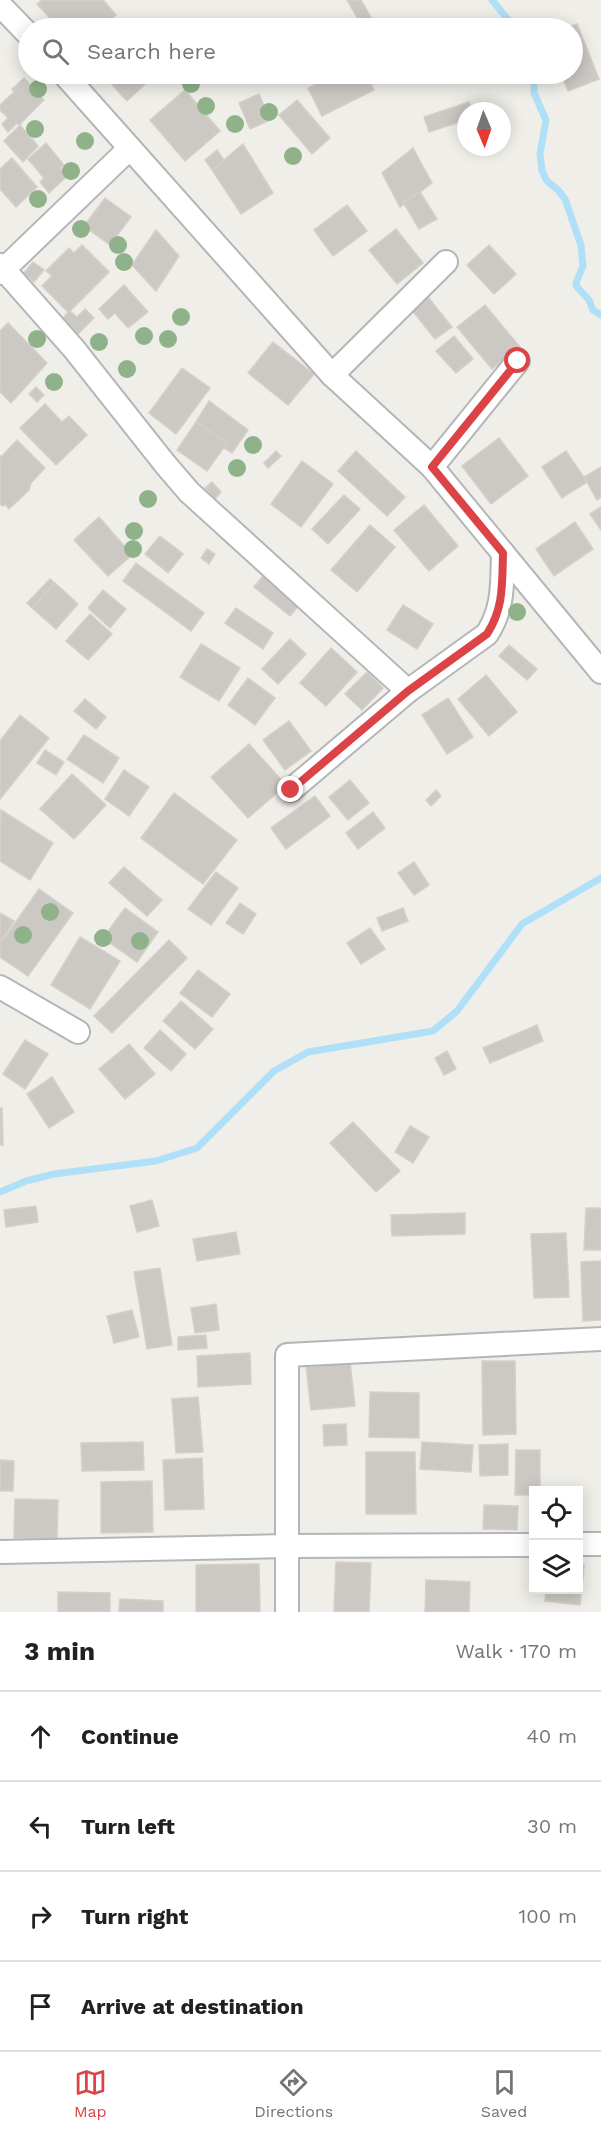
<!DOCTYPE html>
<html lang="en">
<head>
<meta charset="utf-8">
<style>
	:root { --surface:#fff; --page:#f6f6f6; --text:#202124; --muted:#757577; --line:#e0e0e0; --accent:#dc4347 }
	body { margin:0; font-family:"Work Sans",sans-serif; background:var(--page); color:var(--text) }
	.controls { position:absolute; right:18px; bottom:18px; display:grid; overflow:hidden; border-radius:0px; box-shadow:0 3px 15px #0003 }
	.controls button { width:54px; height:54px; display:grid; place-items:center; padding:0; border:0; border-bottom:2px solid var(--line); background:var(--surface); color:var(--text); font:30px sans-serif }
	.compass { position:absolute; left:457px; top:102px; width:54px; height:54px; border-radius:50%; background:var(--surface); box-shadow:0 3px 15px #0003; rotate:178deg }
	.stop { position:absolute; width:18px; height:18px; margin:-14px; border:4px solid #dc4347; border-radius:50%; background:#fff }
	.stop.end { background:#dc4347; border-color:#fff; box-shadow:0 2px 6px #0008 }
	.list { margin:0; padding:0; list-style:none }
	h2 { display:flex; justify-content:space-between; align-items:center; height:78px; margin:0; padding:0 24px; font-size:26px }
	h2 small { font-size:20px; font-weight:400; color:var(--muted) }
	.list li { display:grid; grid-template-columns:39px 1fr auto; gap:18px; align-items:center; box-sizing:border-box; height:90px; padding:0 24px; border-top:2px solid var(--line) }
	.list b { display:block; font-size:22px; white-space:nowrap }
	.list em { font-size:20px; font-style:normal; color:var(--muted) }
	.icon { flex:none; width:33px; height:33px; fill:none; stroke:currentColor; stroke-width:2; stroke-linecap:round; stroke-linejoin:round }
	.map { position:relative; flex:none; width:601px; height:1612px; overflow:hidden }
	.search { position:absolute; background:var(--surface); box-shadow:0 3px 15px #0003; left:18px; right:18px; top:18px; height:66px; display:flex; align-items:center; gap:15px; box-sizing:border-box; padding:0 21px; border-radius:33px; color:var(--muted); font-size:22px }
	.sheet { height:438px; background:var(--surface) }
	nav { display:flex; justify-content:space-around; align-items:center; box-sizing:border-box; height:84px; border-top:2px solid var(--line); background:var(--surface); font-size:16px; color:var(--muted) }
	nav a { display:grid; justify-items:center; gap:3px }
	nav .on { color:var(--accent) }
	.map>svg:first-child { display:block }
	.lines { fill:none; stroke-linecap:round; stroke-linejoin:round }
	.stream { stroke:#b0e0f8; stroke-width:7 }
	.building { fill:#ccc9c5; stroke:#d5cfc7; stroke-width:1.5 }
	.street-casing { stroke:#b3b6b9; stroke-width:26 }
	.street { stroke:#fff; stroke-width:22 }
	.tree { fill:#8fb28a }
	.route { stroke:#dc4347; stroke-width:8 }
</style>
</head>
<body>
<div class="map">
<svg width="601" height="1612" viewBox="0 0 601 1612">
	<rect width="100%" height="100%" fill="#f0eee9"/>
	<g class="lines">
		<!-- stream -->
		<g class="stream">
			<polyline points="492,0 515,28"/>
			<polyline points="531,74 534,83 534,93 546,120 540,154 542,171 547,181 558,190 565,199 581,245 583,266 576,283 577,287 589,300 593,310 601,315"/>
			<polyline points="0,1192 26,1181 54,1174 156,1161 197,1148 274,1071 308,1052 433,1031 457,1011 522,924 601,878"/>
		</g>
	</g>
	<!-- building -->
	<g class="building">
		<polygon points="42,0 103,0 116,15 101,28 59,28 37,4"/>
		<polygon points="347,0 361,0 377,28 363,28"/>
		<polygon points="577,24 599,79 568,91 561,74 572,74 572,28 566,28"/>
		<polygon points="107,74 156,74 127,101 109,81 112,78"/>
		<polygon points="337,74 366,74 374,90 322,116 308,88"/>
		<polygon points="24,78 44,100 19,125 17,123 8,132 2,124 8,118 0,110 0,105 14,92 12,89"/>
		<polygon points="185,90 220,131 185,161 150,120"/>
		<polygon points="259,94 270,120 250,129 239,103"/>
		<polygon points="297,100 330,138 312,154 279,115"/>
		<polygon points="469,102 472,111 466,111 466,120 429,132 424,117"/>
		<polygon points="20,125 38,146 23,162 4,141"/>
		<polygon points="46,143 64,165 60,168 67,176 49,193 40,182 44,178 28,159"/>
		<polygon points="243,144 273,193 241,214 212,170"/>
		<polygon points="413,148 432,183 400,207 382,173"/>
		<polygon points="217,150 224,160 212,170 205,160"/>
		<polygon points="12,158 37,187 16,207 0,189 0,169"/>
		<polygon points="420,192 437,219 419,229 403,202"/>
		<polygon points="105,198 131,217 110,245 84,226"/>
		<polygon points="347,205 367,231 333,256 314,230"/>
		<polygon points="396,229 423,263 397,284 369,250"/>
		<polygon points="156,230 179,256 156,291 132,265"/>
		<polygon points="82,245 109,272 70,311 77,317 85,309 94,318 77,335 61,321 68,312 42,286 52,276 46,271 69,248 74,253"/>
		<polygon points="489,245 516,274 494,294 467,265"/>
		<polygon points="33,262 44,270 34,282 24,273"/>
		<polygon points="124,285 148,312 128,328 115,313 108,319 99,309"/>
		<polygon points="428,297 452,327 435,339 412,310"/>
		<polygon points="485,305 520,347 492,369 457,327"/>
		<polygon points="8,323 47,363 11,403 0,392 0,331"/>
		<polygon points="454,336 473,359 456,373 436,351"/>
		<polygon points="273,342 314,374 288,405 248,373"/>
		<polygon points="182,368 210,388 176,434 149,413"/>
		<polygon points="36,387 44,395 37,402 29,394"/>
		<polygon points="209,401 248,430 232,453 224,448 227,443 196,422"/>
		<polygon points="45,404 62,422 69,416 87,435 56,465 20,428"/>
		<polygon points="196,422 227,443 207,471 177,450"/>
		<polygon points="499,438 528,476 491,504 462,466"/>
		<polygon points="17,440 45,468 31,483 29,490 9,509 5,504 3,506 0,504 0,455 1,457"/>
		<polygon points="276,451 281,456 268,468 264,463"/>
		<polygon points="356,451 405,497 387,516 338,471"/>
		<polygon points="566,451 587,482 562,498 542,467"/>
		<polygon points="302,461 333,484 301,527 271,504"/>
		<polygon points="601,467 601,497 597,500 584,477"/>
		<polygon points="212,482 221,492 215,499 205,488"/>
		<polygon points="344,495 360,509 328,544 312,529"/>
		<polygon points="424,505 458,546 429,571 394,530"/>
		<polygon points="601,507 601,530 590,514"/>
		<polygon points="99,517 132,555 108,576 74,540"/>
		<polygon points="575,522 593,549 554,576 536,549"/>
		<polygon points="370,525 395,547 357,592 331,570"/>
		<polygon points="160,536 183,554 168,573 145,554"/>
		<polygon points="207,549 215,554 209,564 201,558"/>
		<polygon points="276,560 312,589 290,616 254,587"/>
		<polygon points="136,563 204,613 191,631 123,581"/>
		<polygon points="50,579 55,583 32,608 27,603"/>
		<polygon points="55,583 78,604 56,629 32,608"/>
		<polygon points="103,590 126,609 110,628 88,608"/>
		<polygon points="403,605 433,624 417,649 387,630"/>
		<polygon points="236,608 273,633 263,649 225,623"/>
		<polygon points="90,614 112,634 88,660 66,641"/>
		<polygon points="290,639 306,654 278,684 262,669"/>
		<polygon points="201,644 240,668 219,701 180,677"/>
		<polygon points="509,645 537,669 527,680 499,656"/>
		<polygon points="331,648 357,672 326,706 300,683"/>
		<polygon points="367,672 383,688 362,710 345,694"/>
		<polygon points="486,675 517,712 489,736 458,699"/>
		<polygon points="248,678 275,698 255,725 228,705"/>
		<polygon points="448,698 473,737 447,754 422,715"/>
		<polygon points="85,699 106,717 96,729 74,711"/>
		<polygon points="20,715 49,738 0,799 0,741"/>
		<polygon points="289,721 311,751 285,770 263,740"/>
		<polygon points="84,735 119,758 103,783 67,759"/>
		<polygon points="249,744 286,785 248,818 211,777"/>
		<polygon points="45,750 64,762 56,775 37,763"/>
		<polygon points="124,770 149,787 129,816 105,799"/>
		<polygon points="72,774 106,805 74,839 40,809"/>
		<polygon points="350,780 369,803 348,820 329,797"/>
		<polygon points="436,790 441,796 431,806 426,800"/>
		<polygon points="174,793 237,840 203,884 141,838"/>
		<polygon points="315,796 330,816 286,849 271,828"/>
		<polygon points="1,810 53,843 30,880 0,861"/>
		<polygon points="373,812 385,828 358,849 346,833"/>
		<polygon points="414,862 429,885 414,895 398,873"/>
		<polygon points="124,867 162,900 147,916 109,883"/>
		<polygon points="216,872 238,888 211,925 188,909"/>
		<polygon points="39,889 73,913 28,976 0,957 0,944"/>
		<polygon points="240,903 256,914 243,934 226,923"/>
		<polygon points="125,908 158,932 137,962 103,938"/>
		<polygon points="403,908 408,921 382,931 377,918"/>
		<polygon points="0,913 14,921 0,943"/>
		<polygon points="370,928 385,949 361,964 347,943"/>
		<polygon points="80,937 120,961 90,1009 51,985"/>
		<polygon points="169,940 187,958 112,1033 94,1016"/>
		<polygon points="198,970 230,994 212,1017 180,993"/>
		<polygon points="181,1001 213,1029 195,1049 163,1021"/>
		<polygon points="537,1025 543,1041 490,1063 483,1048"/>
		<polygon points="160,1030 186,1054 171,1071 144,1048"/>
		<polygon points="25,1040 48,1054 25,1089 3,1074"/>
		<polygon points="129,1044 155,1074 125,1099 99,1069"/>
		<polygon points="447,1051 456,1069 444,1075 435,1058"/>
		<polygon points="52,1077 74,1112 49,1128 27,1094"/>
		<polygon points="0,1108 2,1108 3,1145 0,1145"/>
		<polygon points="353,1122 400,1171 376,1192 330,1143"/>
		<polygon points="410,1126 429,1137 413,1163 395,1152"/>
		<polygon points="152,1200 159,1226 137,1232 130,1206"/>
		<polygon points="36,1206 38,1222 6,1227 4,1210"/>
		<polygon points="586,1208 601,1208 601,1250 584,1250"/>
		<polygon points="465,1213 465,1234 392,1236 391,1215"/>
		<polygon points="236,1232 240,1254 197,1261 193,1239"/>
		<polygon points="566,1233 569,1297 534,1298 531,1234"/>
		<polygon points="601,1261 601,1320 583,1321 581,1262"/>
		<polygon points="160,1268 172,1345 147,1349 134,1272"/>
		<polygon points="216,1304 219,1330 195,1333 191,1308"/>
		<polygon points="132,1310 139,1337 114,1343 107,1316"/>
		<polygon points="206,1335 207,1348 178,1350 178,1337"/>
		<polygon points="250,1353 251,1384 198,1387 197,1356"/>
		<polygon points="482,1361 515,1361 516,1434 483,1435"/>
		<polygon points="350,1362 355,1406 311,1410 306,1366"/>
		<polygon points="370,1392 419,1393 419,1438 369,1437"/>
		<polygon points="198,1397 203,1452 176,1453 172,1399"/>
		<polygon points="346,1424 347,1445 324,1446 323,1425"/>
		<polygon points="143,1442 144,1470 82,1471 81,1443"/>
		<polygon points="422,1442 473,1445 471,1472 420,1469"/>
		<polygon points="508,1444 508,1475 480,1476 479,1445"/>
		<polygon points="516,1450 540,1450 540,1490 534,1490 534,1495 515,1495"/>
		<polygon points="366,1452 415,1452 416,1514 366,1514"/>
		<polygon points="202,1458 204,1509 165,1510 163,1460"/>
		<polygon points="0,1460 14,1461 13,1491 0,1491"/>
		<polygon points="152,1481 153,1532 101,1533 101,1482"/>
		<polygon points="15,1499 58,1500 57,1539 14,1538"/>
		<polygon points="484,1505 518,1506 517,1530 483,1529"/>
		<polygon points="336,1562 371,1563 369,1612 334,1612"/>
		<polygon points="259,1564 260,1612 196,1612 196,1565"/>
		<polygon points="578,1564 584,1565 580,1605 545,1601 546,1590 578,1590"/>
		<polygon points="426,1580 470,1582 469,1612 425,1612"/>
		<polygon points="58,1592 110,1593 110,1612 58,1612"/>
		<polygon points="120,1599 163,1601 163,1612 119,1612"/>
	</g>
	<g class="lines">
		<defs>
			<g id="street">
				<polyline points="0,5 28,34"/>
				<polyline points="64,74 332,375 432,467 601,672"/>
				<polyline points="0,265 74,349 165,464 189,492 408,691"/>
				<polyline points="0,273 130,148"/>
				<polyline points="332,375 446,262"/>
				<polyline points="432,467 518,361"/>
				<path d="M291,790l117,-99 79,-57c17,-26 15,-51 16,-81"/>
				<polyline points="0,987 78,1032"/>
				<polyline points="578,1544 601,1544"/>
				<polyline points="0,1552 287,1546 534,1545"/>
				<polyline points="287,1612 287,1355 601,1339"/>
			</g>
		</defs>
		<!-- street casing -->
		<use href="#street" class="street-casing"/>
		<!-- street -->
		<use href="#street" class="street"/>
	</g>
	<!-- trees -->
	<g class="tree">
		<circle cx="191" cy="84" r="9"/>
		<circle cx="38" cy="89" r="9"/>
		<circle cx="206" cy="106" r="9"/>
		<circle cx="269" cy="112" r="9"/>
		<circle cx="235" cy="124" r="9"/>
		<circle cx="35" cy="129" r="9"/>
		<circle cx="85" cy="141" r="9"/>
		<circle cx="293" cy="156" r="9"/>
		<circle cx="71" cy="171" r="9"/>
		<circle cx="38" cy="199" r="9"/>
		<circle cx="81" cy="229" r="9"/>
		<circle cx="118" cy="245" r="9"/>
		<circle cx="124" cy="262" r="9"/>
		<circle cx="181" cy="317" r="9"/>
		<circle cx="144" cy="336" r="9"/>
		<circle cx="37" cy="339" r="9"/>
		<circle cx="168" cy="339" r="9"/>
		<circle cx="99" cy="342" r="9"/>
		<circle cx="127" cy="369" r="9"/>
		<circle cx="54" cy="382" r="9"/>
		<circle cx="253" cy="445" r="9"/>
		<circle cx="237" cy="468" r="9"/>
		<circle cx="148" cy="499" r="9"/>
		<circle cx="134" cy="531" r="9"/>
		<circle cx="133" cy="549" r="9"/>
		<circle cx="517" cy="612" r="9"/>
		<circle cx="50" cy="912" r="9"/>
		<circle cx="23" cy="935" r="9"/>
		<circle cx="103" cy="938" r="9"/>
		<circle cx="140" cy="941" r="9"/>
	</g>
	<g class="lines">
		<!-- route -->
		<path class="route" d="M291,790l117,-99 79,-57c17,-26 15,-51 16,-81l-71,-86 86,-106"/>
	</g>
</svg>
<div class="controls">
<button><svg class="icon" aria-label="locate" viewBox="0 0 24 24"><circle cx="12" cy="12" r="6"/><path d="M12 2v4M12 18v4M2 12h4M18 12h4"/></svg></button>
<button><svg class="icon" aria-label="layers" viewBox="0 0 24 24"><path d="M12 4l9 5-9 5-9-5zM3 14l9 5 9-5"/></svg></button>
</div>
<svg class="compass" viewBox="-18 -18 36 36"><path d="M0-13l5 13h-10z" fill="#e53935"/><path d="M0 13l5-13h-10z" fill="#757577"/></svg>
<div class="stop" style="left:518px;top:361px"></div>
<div class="stop end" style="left:291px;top:790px"></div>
<div class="search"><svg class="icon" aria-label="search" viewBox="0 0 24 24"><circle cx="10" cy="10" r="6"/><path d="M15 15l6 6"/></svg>Search here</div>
</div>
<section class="sheet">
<h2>3 min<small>Walk · 170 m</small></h2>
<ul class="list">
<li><svg class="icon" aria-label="ahead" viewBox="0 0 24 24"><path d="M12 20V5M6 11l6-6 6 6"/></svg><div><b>Continue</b></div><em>40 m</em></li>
<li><svg class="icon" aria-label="left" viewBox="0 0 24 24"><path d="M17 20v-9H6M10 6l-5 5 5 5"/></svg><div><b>Turn left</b></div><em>30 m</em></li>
<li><svg class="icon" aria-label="right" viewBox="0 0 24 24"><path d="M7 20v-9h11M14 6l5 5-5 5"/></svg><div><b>Turn right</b></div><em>100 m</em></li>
<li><svg class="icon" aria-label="arrive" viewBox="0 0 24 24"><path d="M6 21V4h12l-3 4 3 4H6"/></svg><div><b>Arrive at destination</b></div></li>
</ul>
</section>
<nav>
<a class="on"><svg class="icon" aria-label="map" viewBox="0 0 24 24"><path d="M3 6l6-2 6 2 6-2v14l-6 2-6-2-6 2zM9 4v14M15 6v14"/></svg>Map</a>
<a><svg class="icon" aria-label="directions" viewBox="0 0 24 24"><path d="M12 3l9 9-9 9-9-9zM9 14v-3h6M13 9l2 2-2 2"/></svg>Directions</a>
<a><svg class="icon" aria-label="saved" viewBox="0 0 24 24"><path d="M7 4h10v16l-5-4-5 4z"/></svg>Saved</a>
</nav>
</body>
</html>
